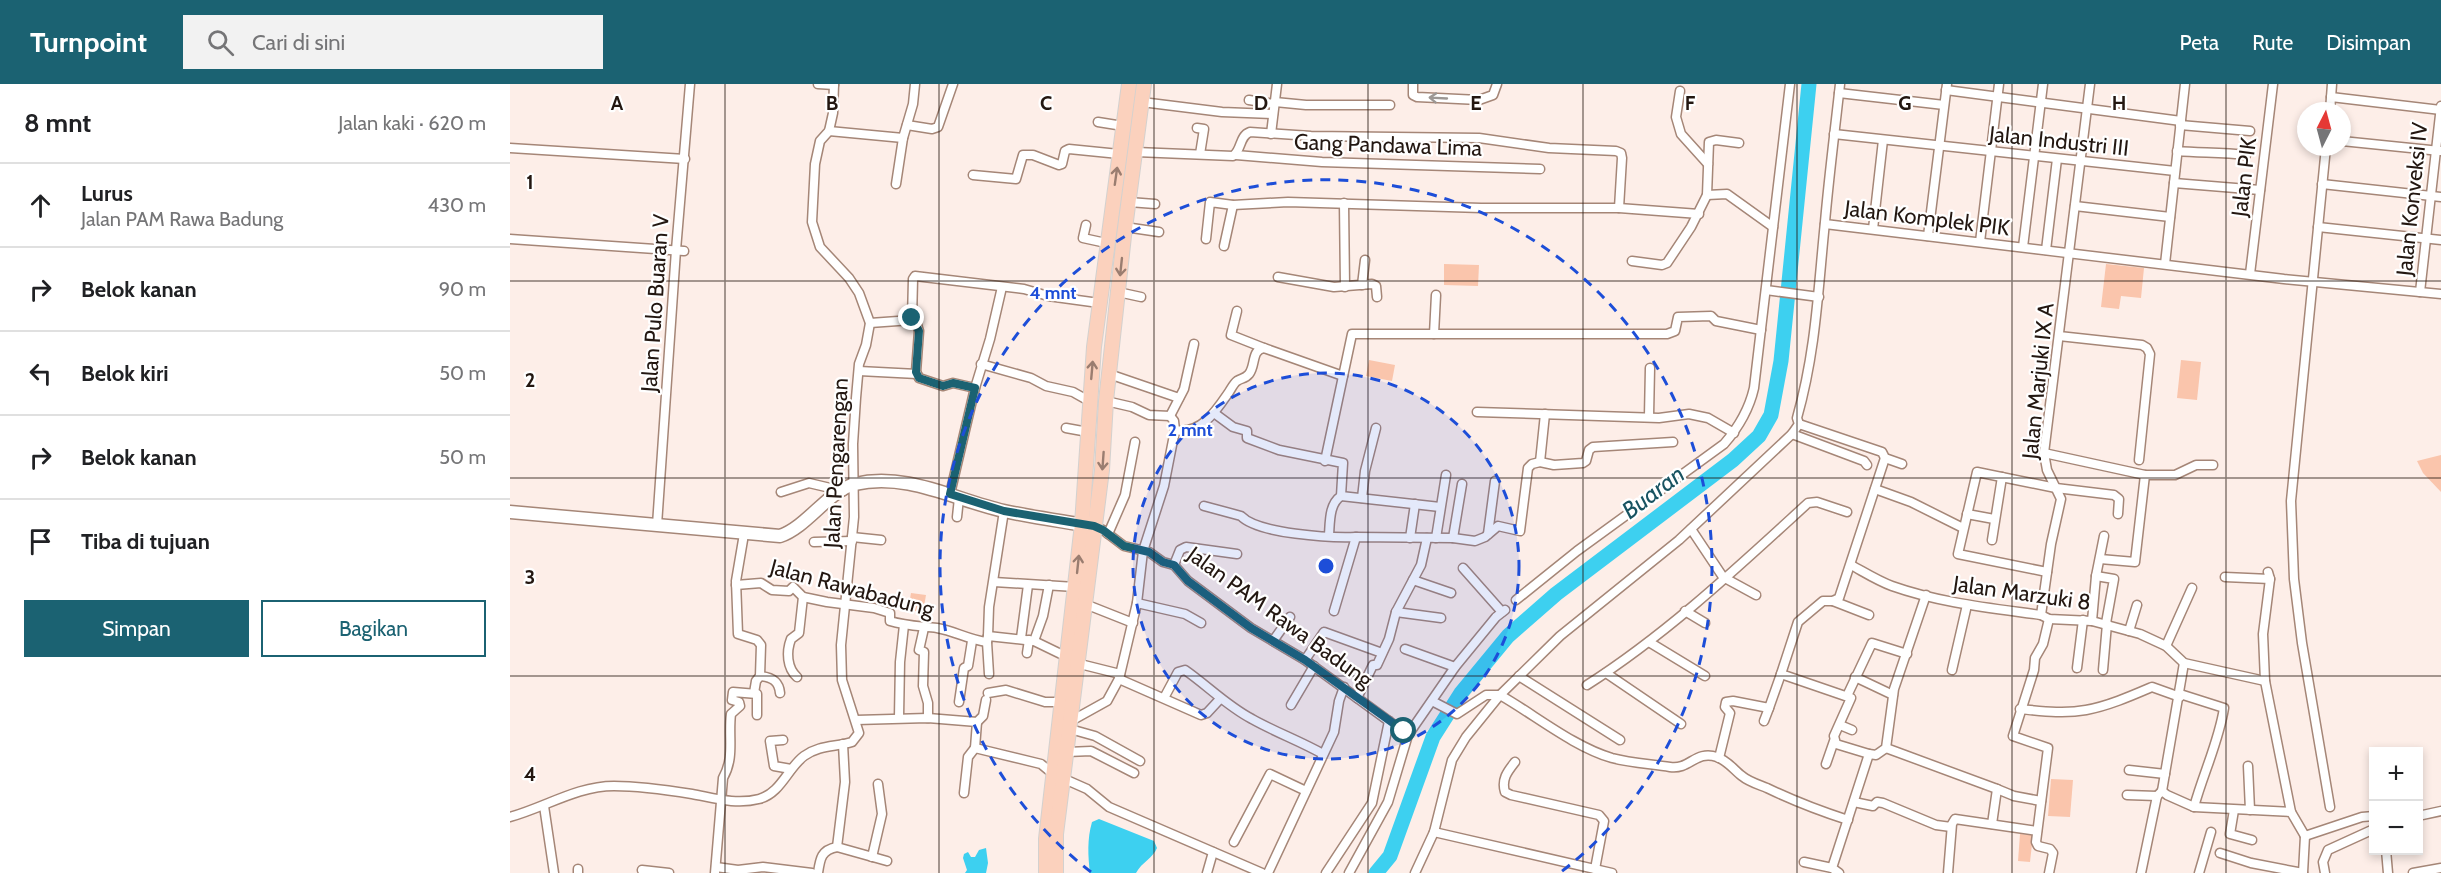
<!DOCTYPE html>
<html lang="id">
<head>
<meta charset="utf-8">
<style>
	:root { --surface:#fff; --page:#f2f2f2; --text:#202124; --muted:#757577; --line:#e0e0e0; --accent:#1b6272 }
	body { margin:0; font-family:Cabin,sans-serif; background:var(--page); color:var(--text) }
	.controls { position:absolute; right:18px; bottom:18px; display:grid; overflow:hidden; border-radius:0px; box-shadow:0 3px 9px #0003 }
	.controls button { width:54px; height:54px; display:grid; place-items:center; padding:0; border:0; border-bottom:2px solid var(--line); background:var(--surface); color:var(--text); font:30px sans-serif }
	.compass { position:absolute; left:1787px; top:18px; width:54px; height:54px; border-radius:50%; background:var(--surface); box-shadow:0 3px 9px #0003; rotate:6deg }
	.stop { position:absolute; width:18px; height:18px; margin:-14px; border:4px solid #1b6272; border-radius:50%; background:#fff }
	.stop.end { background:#1b6272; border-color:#fff; box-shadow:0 2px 6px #0008 }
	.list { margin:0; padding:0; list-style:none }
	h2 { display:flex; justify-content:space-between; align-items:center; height:78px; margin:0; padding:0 24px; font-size:26px }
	h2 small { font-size:20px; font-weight:400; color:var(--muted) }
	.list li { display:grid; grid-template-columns:39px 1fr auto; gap:18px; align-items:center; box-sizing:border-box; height:84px; padding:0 24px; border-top:2px solid var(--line) }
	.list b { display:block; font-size:22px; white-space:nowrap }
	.list p { margin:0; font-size:20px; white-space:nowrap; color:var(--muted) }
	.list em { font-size:20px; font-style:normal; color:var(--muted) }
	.actions { display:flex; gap:12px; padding:18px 24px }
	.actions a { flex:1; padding:14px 0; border:2px solid var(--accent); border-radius:0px; text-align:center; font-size:21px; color:var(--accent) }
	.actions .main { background:var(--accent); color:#fff }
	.icon { flex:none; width:33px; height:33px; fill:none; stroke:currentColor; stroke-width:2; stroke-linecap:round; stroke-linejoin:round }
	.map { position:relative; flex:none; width:1931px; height:789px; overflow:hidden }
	header { display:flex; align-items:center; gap:36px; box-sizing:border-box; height:84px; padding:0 30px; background:var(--accent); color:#fff }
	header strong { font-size:28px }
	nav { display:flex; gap:33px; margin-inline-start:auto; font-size:21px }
	.search { width:420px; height:54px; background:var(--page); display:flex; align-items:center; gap:15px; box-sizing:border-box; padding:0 21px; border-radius:0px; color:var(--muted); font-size:22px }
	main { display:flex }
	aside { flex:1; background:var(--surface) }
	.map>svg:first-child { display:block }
	.green { fill:#fac5ac }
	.water { fill:#3dd0f0 }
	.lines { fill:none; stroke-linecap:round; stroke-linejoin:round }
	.river { stroke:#3dd0f0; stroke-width:15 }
	.street-casing { stroke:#a58677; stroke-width:11 }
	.secondary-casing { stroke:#a58677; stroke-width:15 }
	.primary-casing { stroke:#d3d1cf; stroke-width:16 }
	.street { stroke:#fff; stroke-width:8 }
	.secondary { stroke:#fff; stroke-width:12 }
	.primary { stroke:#fbd1bd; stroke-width:14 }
	.oneway { stroke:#9c9794 }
	.oneway2 { stroke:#9a7d70 }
	.route { stroke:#1b6272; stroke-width:8 }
	.grid { fill:none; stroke:#231711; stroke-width:1.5; stroke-opacity:0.55 }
	.ring { fill:none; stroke:#1d4ed8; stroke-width:3; stroke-dasharray:10 8 }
	.labels { text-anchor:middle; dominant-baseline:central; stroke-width:4.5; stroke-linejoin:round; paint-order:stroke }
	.street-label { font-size:22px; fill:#231711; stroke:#fff }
	.water-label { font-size:24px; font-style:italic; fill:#185361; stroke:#fff }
	.grid-label { font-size:20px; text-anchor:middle; font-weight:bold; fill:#231711; stroke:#fff; stroke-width:4.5; stroke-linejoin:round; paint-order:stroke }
	.centre { fill:#1d4ed8; stroke:#fff; stroke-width:3 }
	.ring-label { font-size:18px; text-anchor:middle; font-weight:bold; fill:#1d4ed8; stroke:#fff; stroke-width:4.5; stroke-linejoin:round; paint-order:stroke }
</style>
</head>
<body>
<header>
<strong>Turnpoint</strong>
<div class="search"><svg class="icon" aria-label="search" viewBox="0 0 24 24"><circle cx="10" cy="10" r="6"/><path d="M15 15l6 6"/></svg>Cari di sini</div>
<nav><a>Peta</a><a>Rute</a><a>Disimpan</a></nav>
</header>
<main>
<aside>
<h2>8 mnt<small>Jalan kaki · 620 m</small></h2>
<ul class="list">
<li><svg class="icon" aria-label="ahead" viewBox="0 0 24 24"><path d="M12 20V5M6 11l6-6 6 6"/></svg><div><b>Lurus</b><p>Jalan PAM Rawa Badung</p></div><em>430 m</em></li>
<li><svg class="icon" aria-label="right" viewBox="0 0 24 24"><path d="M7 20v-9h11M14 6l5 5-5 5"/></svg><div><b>Belok kanan</b></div><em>90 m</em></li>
<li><svg class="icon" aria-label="left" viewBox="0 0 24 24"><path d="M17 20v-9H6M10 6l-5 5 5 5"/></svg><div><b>Belok kiri</b></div><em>50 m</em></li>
<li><svg class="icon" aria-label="right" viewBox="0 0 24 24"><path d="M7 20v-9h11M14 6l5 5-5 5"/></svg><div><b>Belok kanan</b></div><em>50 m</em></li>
<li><svg class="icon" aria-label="arrive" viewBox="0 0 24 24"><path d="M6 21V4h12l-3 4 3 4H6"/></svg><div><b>Tiba di tujuan</b></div></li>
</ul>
<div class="actions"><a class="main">Simpan</a><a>Bagikan</a></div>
</aside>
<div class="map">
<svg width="1931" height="789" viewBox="0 0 1931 789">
	<rect width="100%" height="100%" fill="#fdeee8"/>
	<!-- green -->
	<g class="green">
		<polygon points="934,180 969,181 968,202 934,201"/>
		<polygon points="1596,180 1634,184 1631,214 1611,212 1609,225 1591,223"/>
		<polygon points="859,276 885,281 882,297 856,292"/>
		<polygon points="1671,276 1691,278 1687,316 1667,314"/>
		<polygon points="1931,371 1931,408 1913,389 1907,377"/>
		<polygon points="401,509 416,511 413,528 398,526"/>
		<polygon points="1541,695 1563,696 1560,733 1538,732"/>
		<polygon points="1510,750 1523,751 1520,778 1508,777"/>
	</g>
	<!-- water -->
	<g class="water">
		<path d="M589,735l55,22 3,7c-4,10 -15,14 -21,25h-46c-2,-17 -3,-34 2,-51z"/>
		<polygon points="476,764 478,779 476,789 455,789 457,786 453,774 454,770 458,768 461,773 465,773 469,766"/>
	</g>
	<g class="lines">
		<!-- river -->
		<polyline class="river" points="866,789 880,772 923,653 951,609 998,552 1046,510 1223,376 1249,352 1261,331 1271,277 1299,0"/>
		<defs>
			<g id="street">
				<polyline points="308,0 324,1"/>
				<polyline points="903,0 903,11 907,13 969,16 983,11 987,0"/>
				<polyline points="1436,6 1671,37"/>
				<polyline points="1170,7 1166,33 1171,50 1198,80"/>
				<polyline points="1329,9 1434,21"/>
				<polyline points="1821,13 1931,26"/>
				<polyline points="739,16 764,20"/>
				<polyline points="632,18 712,28 763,30"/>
				<polyline points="765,18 796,21 880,21"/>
				<polyline points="1820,27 1822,0"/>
				<polyline points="588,38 613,42"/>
				<polyline points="397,41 422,45 428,43 443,0"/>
				<polyline points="1670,41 1740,47"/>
				<polyline points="687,44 694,45 690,70"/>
				<polyline points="319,47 393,54"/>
				<polyline points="761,50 767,0"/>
				<polyline points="1324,50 1665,87"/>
				<polyline points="1832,57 1930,67"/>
				<polyline points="1816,63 1781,417 1784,495 1792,559 1820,723"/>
				<polyline points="0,64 175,75"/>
				<path d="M1667,67c24,2 45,1 69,4"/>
				<path d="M626,68l97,4c9,-6 6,-20 17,-24l61,4 168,2 70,10 67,3 5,2 1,5 -3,50"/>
				<polyline points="726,71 812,78 1030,85"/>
				<polyline points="463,91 506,95 513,71 523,71 549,81 552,80 555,67 559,65 609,70"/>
				<polyline points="1664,99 1750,106"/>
				<polyline points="386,100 393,54 403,20 405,0"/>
				<polyline points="1812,100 1931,113"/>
				<polyline points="1197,111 1217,110 1263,143"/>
				<polyline points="619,118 645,120"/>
				<polyline points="834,119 835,203"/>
				<polyline points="1565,122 1660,133"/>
				<polyline points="1315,140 1774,195 1931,210"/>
				<polyline points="576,141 573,154 596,159"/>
				<polyline points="615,143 649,148"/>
				<polyline points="1808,143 1931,156"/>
				<polyline points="1363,145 1373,56"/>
				<polyline points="1418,152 1437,0"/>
				<polyline points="0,155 174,167"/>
				<polyline points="696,155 700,118 723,121 778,118 971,124 1109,124 1189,130"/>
				<polyline points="1470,158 1489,0"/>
				<polyline points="714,162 723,121"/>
				<polyline points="1513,163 1533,0"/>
				<polyline points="1536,166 1547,75"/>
				<polyline points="1122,177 1152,181 1157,179 1181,143 1197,111 1199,58 1206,56 1229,59"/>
				<polyline points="1655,180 1675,0"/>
				<polyline points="1740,190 1763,0"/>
				<polyline points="768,193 824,203 862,200 866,202 867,213"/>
				<polyline points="852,201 855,176"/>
				<polyline points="1256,206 1309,213"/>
				<polyline points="608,208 631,213"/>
				<polyline points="1910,208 1931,22"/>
				<polyline points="727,227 721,251 754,264"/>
				<polyline points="402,236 407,241 409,247 406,288 409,294 433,302 443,299 465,304"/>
				<polyline points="360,239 402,236 403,195 405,192 514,205 538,212 589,219"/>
				<polyline points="924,250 926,211"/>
				<polyline points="1549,252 1632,261 1637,264 1640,270 1629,376"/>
				<polyline points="471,280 521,294 536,302 563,308 579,317"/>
				<polyline points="349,287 407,290"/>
				<polyline points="599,290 669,314"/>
				<path d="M596,317l26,6 17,8 21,1 4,5 1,9c26,5 41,-19 54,-38 2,-3 5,-9 8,-11 4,-3 8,-2 12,-7 7,-9 2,-24 15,-26l79,28"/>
				<polyline points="967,328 1149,334 1179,330 1198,334 1224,349"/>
				<path d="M704,329l19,14 14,4v7l32,12 64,13 -2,33c-12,8 -11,26 -12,39"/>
				<polyline points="660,332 674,305 684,260"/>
				<polyline points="1139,332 1140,284"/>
				<polyline points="1289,340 1372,368 1375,374 1392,380"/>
				<polyline points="556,344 578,348"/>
				<polyline points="1282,350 1354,377 1357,381"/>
				<polyline points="1534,369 1635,391 1665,391 1686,381 1703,381"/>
				<polyline points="815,377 842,250 1157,250 1165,247 1168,233 1201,232 1206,237 1251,246"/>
				<polyline points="1030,378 1035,330"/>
				<polyline points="1365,405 1401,418 1453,444"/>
				<polyline points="271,408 299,399 333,407"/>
				<polyline points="440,410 465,304 480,255 492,203"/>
				<polyline points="831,412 930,423"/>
				<polyline points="852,414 855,387 866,344"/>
				<path d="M694,422l37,10c17,18 90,22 115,21"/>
				<polyline points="1457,430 1484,435"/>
				<polyline points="447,433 449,414"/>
				<polyline points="147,441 166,166 180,0"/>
				<polyline points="584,442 593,446 614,462 639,468 653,478 664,481 678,497 741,544 795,576 898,651"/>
				<polyline points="1181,445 1213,493 1246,511"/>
				<polyline points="234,450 226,497 228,550 247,556 251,561 250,592 246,597 244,609"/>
				<polyline points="598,450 615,411 625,358"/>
				<polyline points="978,450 985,397"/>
				<polyline points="342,453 371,456"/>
				<polyline points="900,454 905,420"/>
				<polyline points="926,454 936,391"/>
				<polyline points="943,454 952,400"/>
				<polyline points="1482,456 1492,393"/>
				<polyline points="304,458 342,457"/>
				<polyline points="1590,475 1625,478 1635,391"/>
				<polyline points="664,481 670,466 676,463 727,470"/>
				<path d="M1341,481c13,7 27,16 41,21 48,17 99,22 149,29l8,4 43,2 48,13 26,12 18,17 81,18"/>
				<polyline points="953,484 992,528"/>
				<polyline points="1537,488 1448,470 1467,388 1546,404 1604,411 1609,415 1608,430"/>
				<polyline points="1758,488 1760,495 1753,550 1755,597 1781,728"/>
				<polyline points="1586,492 1604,495 1596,539"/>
				<polyline points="1715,493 1760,495"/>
				<polyline points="903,496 941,509"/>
				<polyline points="484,498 565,503"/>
				<path d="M226,501l25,-2 11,7 17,1 4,-4 10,10 24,5 47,6 16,5v8c16,5 31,5 47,7 18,3 32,12 50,14l1,-6"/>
				<path d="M1006,516l61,-49 147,-107c14,-16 25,-34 30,-56l36,-304"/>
				<polyline points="1323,517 1359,531"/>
				<polyline points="627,519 675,530 691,539"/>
				<polyline points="575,520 623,539"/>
				<polyline points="824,527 846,453 943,454 965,457 975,453 988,442 1010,447 1018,384 1022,380 1030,378 1044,381 1073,379 1076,377 1079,366 1083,363 1163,358"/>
				<polyline points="1175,527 1195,539"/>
				<polyline points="886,528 931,534"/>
				<polyline points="1531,531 1541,460 1551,415 1537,386 1534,369 1580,0"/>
				<polyline points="1539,535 1533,560 1525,574 1524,586 1503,652 1538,664 1526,758 1528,762 1540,765 1543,769 1539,789"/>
				<polyline points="1582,537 1586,492 1594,452"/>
				<polyline points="414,544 409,566 414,568 413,602 418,619 418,634"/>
				<polyline points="1619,547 1627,521"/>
				<polyline points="478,552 479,523 494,427"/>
				<polyline points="478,552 524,557 557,573"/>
				<polyline points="511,554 518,501"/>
				<polyline points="524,557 533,532 539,501"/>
				<polyline points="763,557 780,533"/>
				<polyline points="477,558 479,590"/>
				<polyline points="1139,558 1195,592"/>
				<polyline points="1656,562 1682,504"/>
				<polyline points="895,565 945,583"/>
				<polyline points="517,569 519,556"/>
				<polyline points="795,576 814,548 872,569"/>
				<polyline points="566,579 610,590"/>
				<polyline points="1567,584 1573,536"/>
				<polyline points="1442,586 1457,521"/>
				<polyline points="1593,586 1597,540"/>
				<polyline points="1096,589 1171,640"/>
				<path d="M250,592c12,1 19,5 20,17"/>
				<polyline points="1009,592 1110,656"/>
				<path d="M287,593c-10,-9 -11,-25 -6,-38l8,-6 4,-36"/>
				<polyline points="1345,593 1383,611"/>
				<polyline points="609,595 691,631 697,629 710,615"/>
				<path d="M1077,601c80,-51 151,-118 221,-182l9,-1 30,10"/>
				<polyline points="478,609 496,606 535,618 551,618"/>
				<path d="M1670,610l44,14c-5,33 -21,66 -30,99"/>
				<polyline points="1337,612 1362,559 1397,570"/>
				<path d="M654,614l14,-26 7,-2c23,16 42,36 67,49 23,13 48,22 71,35"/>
				<polyline points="847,614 863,581 867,581 879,555 886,528 911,481 917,454"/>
				<path d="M922,617l25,13 29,-19h14c35,20 74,52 112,63 19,5 39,6 58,9 20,3 25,-17 47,-10 11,4 17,13 25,19 7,6 18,9 25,12 27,13 53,23 81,32"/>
				<polyline points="449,618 454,584 458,582 462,557"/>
				<polyline points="781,621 804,582"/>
				<path d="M1510,625c21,2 44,5 66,1 22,-4 45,-14 66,-23l28,10"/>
				<polyline points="389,633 390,578 394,541"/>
				<polyline points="346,636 418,634 467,638"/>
				<polyline points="561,637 597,617 609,595 627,519 633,467 654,402 665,346"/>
				<polyline points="1254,637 1259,624"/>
				<polyline points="467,638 473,632 476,616"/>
				<polyline points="1330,641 1342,646"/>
				<polyline points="560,645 585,652 630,677"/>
				<polyline points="273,656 260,657 264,682 281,685"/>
				<polyline points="465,664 531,680 543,690 577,705 599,723 752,789"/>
				<polyline points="465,664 467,638"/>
				<polyline points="1376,664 1487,705 1482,740"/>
				<polyline points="557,668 581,667 624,689"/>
				<polyline points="1359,670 1366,671 1376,664 1384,605 1416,511"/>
				<polyline points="1209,674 1220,629 1215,623 1216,618 1223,617 1259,624 1271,590"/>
				<path d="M1005,678c-7,9 -14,17 -10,30l6,3 88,20 5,6 -9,48"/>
				<polyline points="1316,680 1324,657"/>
				<polyline points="1738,682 1740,726"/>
				<polyline points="1619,686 1655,690"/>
				<polyline points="1487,705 1504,712 1531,717"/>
				<polyline points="1652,707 1657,711 1684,723 1781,728 1795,752"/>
				<polyline points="1652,707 1674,579"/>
				<polyline points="454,709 458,673 465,664"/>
				<polyline points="1617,711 1647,712"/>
				<polyline points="1344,718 1363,722 1367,718 1373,719 1426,741 1441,743"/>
				<polyline points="34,722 44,789"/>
				<polyline points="1724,726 1720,750 1742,756"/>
				<polyline points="1908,732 1931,727"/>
				<path d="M0,733c36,-10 67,-31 104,-31 26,0 53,4 78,8 22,4 44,11 67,5 22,-6 28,-30 45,-43 15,-11 31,-9 48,-14l7,-9 -17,-53 -1,-35 13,-128 -1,-73 3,-46 3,-34 7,-19 4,-22 -11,-30 -10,-15 -29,-31 -8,-25 3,-58 5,-23 9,-10 4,-18 1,-29"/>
				<polyline points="924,748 1102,789"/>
				<polyline points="1795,752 1852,733 1864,732"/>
				<polyline points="724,758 760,690 796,707"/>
				<polyline points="327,763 335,698 333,660"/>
				<polyline points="1876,766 1878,789"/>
				<polyline points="1710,769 1741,779 1793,789"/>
				<polyline points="362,773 372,730 368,700"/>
				<polyline points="1294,778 1322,784"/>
				<polyline points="206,783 228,786 253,783 302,789"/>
				<polyline points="132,786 159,789"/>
				<polyline points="68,789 68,785"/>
				<path d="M205,789l8,-95c12,-21 5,-41 8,-64l9,-8 -1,-4 -7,-2 1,-8 24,2v21"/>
				<path d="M308,789c2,-14 3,-23 19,-26l50,14"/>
				<polyline points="697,789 703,768"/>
				<polyline points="758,789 824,648 829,617 834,603"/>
				<polyline points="816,789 862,719 879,637"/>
				<polyline points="839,789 878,718 898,651 945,583 986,533 995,526"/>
				<path d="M905,789l19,-41 18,-72 14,-23 34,-42 60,-59 119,-96 113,-106 7,-10 -2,-6c19,-67 21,-128 28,-196 4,-46 10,-92 15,-138"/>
				<polyline points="1329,789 1322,784 1359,670 1326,660 1324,652 1341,614 1271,590 1288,538 1313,517 1323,517 1329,514 1375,374"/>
				<polyline points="1438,789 1442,740 1445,735 1527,747"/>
				<polyline points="1631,789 1647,712 1652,707"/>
				<polyline points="1689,789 1701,748"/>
				<polyline points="1793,789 1795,752"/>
				<polyline points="1815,789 1813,778 1818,766 1864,745"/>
				<polyline points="1903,789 1931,784"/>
			</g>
			<path id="secondary" d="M0,428l270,24c27,-9 48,-45 75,-52 52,-12 100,16 149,27 28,6 57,10 86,15"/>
			<g id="primary">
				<polyline points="536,789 536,755 572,440 584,263 619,0"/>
				<polyline points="546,789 546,750 592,386 596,317 614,152 634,0"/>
			</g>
		</defs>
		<!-- street casing -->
		<use href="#street" class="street-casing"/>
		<!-- secondary casing -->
		<use href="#secondary" class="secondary-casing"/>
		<!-- primary casing -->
		<use href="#primary" class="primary-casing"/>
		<!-- street -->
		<use href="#street" class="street"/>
		<!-- secondary -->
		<use href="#secondary" class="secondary"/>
		<!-- primary -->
		<use href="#primary" class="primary"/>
	</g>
	<!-- one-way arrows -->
	<defs><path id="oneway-shaft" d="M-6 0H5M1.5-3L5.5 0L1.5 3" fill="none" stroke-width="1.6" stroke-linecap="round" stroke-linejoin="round" transform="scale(1.5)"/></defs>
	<use class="oneway" href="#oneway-shaft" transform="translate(928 14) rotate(-177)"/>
	<g class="oneway2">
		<use href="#oneway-shaft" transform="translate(606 92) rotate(-82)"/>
		<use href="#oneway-shaft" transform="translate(611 183) rotate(96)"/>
		<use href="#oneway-shaft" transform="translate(582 286) rotate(-85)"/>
		<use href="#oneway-shaft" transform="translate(593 377) rotate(94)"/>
		<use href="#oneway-shaft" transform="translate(568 480) rotate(-84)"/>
	</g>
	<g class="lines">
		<!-- route -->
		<polyline class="route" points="402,234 409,247 406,288 409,294 433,302 443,299 465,304 440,410 494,427 584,442 593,446 614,462 639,468 653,478 664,481 678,497 741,544 795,576 894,647"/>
	</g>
	<!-- grid -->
	<path class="grid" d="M215,0v789M429,0v789M644,0v789M858,0v789M1073,0v789M1287,0v789M1502,0v789M1716,0v789M0,197h1931M0,394h1931M0,592h1931"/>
	<!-- distance rings -->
	<circle cx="816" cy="482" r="193" fill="#1d4ed8" fill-opacity=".12"/>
	<g class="ring">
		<circle cx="816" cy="482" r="193"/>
		<path d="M581 788A386 386 0 1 1 1051 788"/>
	</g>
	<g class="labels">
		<!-- street labels -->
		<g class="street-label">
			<text transform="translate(1549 57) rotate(6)">Jalan Industri III</text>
			<text transform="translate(878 61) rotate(2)">Gang Pandawa Lima</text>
			<text transform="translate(1734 93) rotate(-83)">Jalan PIK</text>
			<text transform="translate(1902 115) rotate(-84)">Jalan Konveksi IV</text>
			<text transform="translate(1417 134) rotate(7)">Jalan Komplek PIK</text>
			<text transform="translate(145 219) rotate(-86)">Jalan Pulo Buaran V</text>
			<text transform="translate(1528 297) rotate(-84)">Jalan Marjuki IX A</text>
			<text transform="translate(326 379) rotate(-87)">Jalan Pengarengan</text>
			<text transform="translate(342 504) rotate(15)">Jalan Rawabadung</text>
			<text transform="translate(1512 509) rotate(8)">Jalan Marzuki 8</text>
			<text transform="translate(770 533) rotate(36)">Jalan PAM Rawa Badung</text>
		</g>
		<!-- water labels -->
		<g class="water-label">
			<text transform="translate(1143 408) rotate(-37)">Buaran</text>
		</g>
	</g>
	<g class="grid-label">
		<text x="107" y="26">A</text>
		<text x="322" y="26">B</text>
		<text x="536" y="26">C</text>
		<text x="751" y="26">D</text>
		<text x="966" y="26">E</text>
		<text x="1180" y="26">F</text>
		<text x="1395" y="26">G</text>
		<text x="1609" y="26">H</text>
		<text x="20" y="105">1</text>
		<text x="20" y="303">2</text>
		<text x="20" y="500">3</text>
		<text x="20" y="697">4</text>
	</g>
	<circle cx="816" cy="482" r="9" class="centre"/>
	<g class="ring-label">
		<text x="543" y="215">4 mnt</text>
		<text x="680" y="352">2 mnt</text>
	</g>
</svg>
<div class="controls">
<button>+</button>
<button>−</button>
</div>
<svg class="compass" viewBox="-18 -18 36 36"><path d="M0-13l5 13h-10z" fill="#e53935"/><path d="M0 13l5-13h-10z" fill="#757577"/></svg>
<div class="stop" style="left:894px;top:647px"></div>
<div class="stop end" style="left:402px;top:234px"></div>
</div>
</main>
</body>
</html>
